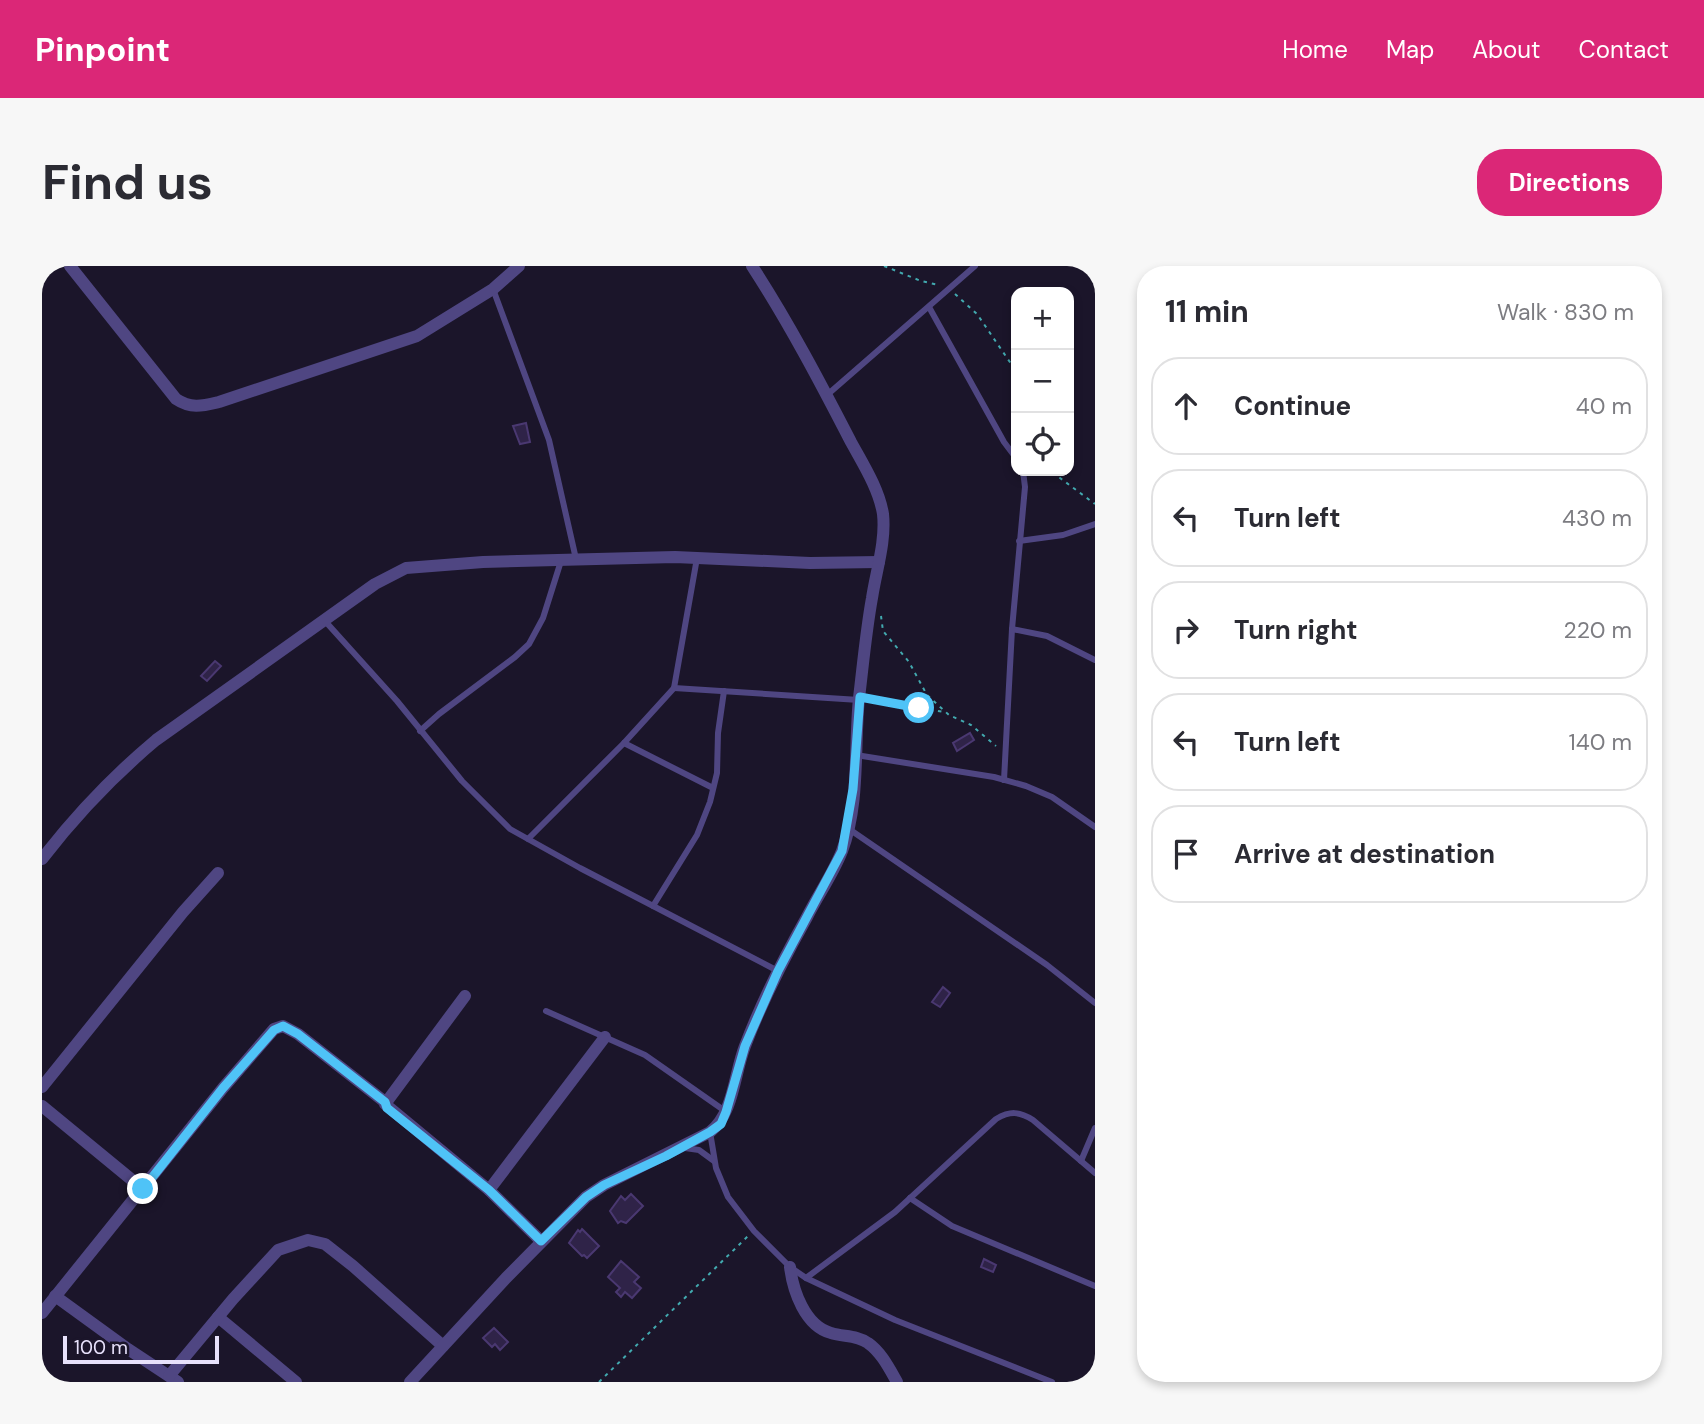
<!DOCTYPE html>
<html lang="en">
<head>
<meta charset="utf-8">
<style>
	:root { --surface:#fff; --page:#f7f7f7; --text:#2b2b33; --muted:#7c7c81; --line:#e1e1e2; --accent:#db2777 }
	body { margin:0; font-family:"DM Sans",sans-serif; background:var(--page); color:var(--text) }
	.controls { position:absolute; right:21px; top:21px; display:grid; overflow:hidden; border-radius:14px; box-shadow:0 4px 10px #0003 }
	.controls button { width:63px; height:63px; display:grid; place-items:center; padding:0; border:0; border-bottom:2px solid var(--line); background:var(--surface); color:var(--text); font:35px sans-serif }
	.scale { position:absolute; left:21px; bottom:18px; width:156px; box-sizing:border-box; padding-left:7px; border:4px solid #e7e1fb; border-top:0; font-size:19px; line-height:24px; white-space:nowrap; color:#e7e1fb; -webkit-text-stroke:5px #1b152a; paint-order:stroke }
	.stop { position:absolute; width:21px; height:21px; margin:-16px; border:5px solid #4fc3f7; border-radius:50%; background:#fff }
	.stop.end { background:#4fc3f7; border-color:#fff; box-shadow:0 2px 7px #0008 }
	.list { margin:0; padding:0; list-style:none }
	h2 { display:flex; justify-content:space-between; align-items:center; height:91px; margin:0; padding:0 28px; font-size:30px }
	h2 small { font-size:23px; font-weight:400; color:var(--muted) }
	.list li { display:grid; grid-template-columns:46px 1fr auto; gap:21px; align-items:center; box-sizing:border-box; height:98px; margin:0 14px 14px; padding:0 14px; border:2px solid var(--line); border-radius:28px }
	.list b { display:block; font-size:26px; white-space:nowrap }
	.list em { font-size:23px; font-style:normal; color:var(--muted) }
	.icon { flex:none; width:38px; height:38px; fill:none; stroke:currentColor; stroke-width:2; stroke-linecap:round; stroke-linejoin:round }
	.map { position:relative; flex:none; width:1053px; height:1116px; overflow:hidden; border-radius:28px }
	header { display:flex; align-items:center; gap:42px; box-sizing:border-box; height:98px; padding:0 35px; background:var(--accent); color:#fff }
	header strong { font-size:33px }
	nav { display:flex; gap:38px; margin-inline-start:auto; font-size:24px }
	.intro { display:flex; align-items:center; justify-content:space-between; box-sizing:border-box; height:168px; padding:0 42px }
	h1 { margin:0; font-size:49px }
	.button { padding:18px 32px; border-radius:28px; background:var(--accent); color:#fff; font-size:24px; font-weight:700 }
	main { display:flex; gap:42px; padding:0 42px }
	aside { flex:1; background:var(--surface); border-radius:28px; box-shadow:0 4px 10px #0003 }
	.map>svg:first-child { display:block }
	.building { fill:#2f2348; stroke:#4a3871; stroke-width:2 }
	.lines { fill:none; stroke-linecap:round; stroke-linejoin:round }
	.path { stroke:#42a9af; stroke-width:2; stroke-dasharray:3.5 5; stroke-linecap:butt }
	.service { stroke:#4f4682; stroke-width:6 }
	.minor { stroke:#4f4682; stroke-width:12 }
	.route { stroke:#4fc3f7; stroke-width:9 }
</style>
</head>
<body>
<header>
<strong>Pinpoint</strong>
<nav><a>Home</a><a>Map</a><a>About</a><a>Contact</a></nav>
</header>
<div class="intro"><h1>Find us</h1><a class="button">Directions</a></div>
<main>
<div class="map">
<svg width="1053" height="1116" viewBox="0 0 1053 1116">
	<rect width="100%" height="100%" fill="#1b152a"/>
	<!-- building -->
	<g class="building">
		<polygon points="484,157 488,176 478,178 471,160"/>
		<polygon points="173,395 179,400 165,415 159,410"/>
		<polygon points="928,467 932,474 915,485 911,477"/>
		<polygon points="901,721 908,727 898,741 890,736"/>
		<polygon points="589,928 601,940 584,957 579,955 576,957 568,945 579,930 583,934"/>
		<polygon points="540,963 557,980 545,992 542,989 540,990 527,977 536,964 538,966"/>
		<polygon points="942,993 954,999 951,1006 939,1001"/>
		<polygon points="579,995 597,1011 592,1016 599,1022 590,1032 583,1026 579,1031 574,1026 578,1022 566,1011"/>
		<polygon points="452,1062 466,1076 458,1084 453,1078 450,1081 441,1072"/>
	</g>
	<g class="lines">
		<!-- path -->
		<g class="path">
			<polyline points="842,0 879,15 897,19"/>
			<polyline points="913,28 935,48 974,105"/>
			<polyline points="1012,205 1018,212 1053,238"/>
			<polyline points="839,350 841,365 867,396 885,429 907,449 929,459 954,480"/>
			<polyline points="829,433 902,446"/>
			<polyline points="557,1116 706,970"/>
		</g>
		<!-- service -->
		<g class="service">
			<polyline points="451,23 507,174 534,293"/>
			<polyline points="887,41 962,176 974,192"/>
			<polyline points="785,129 933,0"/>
			<polyline points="977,275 1021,269 1053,258"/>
			<polyline points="283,355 355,435 420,515 468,563 538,602 736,705"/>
			<polyline points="970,363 1005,370 1053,394"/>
			<polyline points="632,422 817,434"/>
			<polyline points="378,465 397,448 473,391 487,378 501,352 519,295"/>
			<polyline points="582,477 671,522"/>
			<polyline points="814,489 952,511 984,520 1010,531 1053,561"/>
			<polyline points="962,514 970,363 983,221 981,205"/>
			<polyline points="807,563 1005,699 1053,737"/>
			<polyline points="486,573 582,477 632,422 655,292"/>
			<polyline points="611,640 655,569 668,536 675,507 676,467 682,425"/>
			<polyline points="504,745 603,789 683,845"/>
			<polyline points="668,866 674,902 686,931 712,965 748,1001 764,1012 853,1054 1010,1116"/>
			<polyline points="643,882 657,884 672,895"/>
			<polyline points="1039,895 1053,862"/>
			<polyline points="868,932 910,960 1053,1020"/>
			<path d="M764,1012l89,-66 101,-93c14,-8 23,-8 37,1l62,53"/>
		</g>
		<!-- minor -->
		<g class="minor">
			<path d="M28,0l106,133c15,10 26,7 43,3l198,-66 76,-47 26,-23"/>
			<path d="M0,593c34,-44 71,-83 114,-119l219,-156 31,-16 77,-6 192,-5 135,6 69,-1"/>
			<polyline points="423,730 343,838 447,924 499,975"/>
			<polyline points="0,821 141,646 176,607"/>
			<polyline points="0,840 101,923"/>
			<polyline points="447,924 563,771"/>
			<path d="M748,1001c3,24 15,59 41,66 12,4 26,2 37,10 13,9 21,25 29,39"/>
			<polyline points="13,1030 86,1083 136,1116"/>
			<polyline points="0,1047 181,822 232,763 241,760 256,768 343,836"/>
			<polyline points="176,1051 254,1116"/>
			<polyline points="127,1110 191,1033 236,984 266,974 283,978 311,1000 401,1080"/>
			<path d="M368,1116l96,-104 80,-81 18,-12 106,-53c24,-19 24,-58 35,-86 17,-45 39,-88 62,-129 11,-22 26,-43 35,-66 18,-47 12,-103 17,-153 4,-33 7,-67 13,-100 4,-27 14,-56 11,-84 -4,-25 -20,-50 -32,-72 -31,-60 -62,-119 -99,-176"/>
		</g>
	</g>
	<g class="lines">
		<!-- route -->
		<polyline class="route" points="101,923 181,822 232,764 241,760 256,768 343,836 345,842 447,924 499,975 544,931 562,919 624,890 668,866 679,858 684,846 703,780 736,705 800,585 811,523 818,431 877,442"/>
	</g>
</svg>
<div class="controls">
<button>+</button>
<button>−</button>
<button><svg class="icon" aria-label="locate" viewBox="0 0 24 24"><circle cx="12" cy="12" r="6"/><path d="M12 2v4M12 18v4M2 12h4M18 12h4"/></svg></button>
</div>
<div class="scale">100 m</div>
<div class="stop" style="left:877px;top:442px"></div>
<div class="stop end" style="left:101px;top:923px"></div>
</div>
<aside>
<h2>11 min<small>Walk · 830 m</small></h2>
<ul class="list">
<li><svg class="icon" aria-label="ahead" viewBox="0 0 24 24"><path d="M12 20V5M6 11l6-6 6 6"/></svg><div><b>Continue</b></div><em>40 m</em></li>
<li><svg class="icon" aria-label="left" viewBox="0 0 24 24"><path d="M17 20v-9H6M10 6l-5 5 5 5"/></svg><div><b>Turn left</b></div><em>430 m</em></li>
<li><svg class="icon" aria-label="right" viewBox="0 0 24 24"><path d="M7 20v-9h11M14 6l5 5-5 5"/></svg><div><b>Turn right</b></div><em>220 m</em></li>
<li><svg class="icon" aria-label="left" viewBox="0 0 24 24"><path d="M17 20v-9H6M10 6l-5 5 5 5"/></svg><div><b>Turn left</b></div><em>140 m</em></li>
<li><svg class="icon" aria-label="arrive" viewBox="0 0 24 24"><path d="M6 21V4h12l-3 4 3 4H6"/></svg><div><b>Arrive at destination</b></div></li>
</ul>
</aside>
</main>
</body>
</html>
